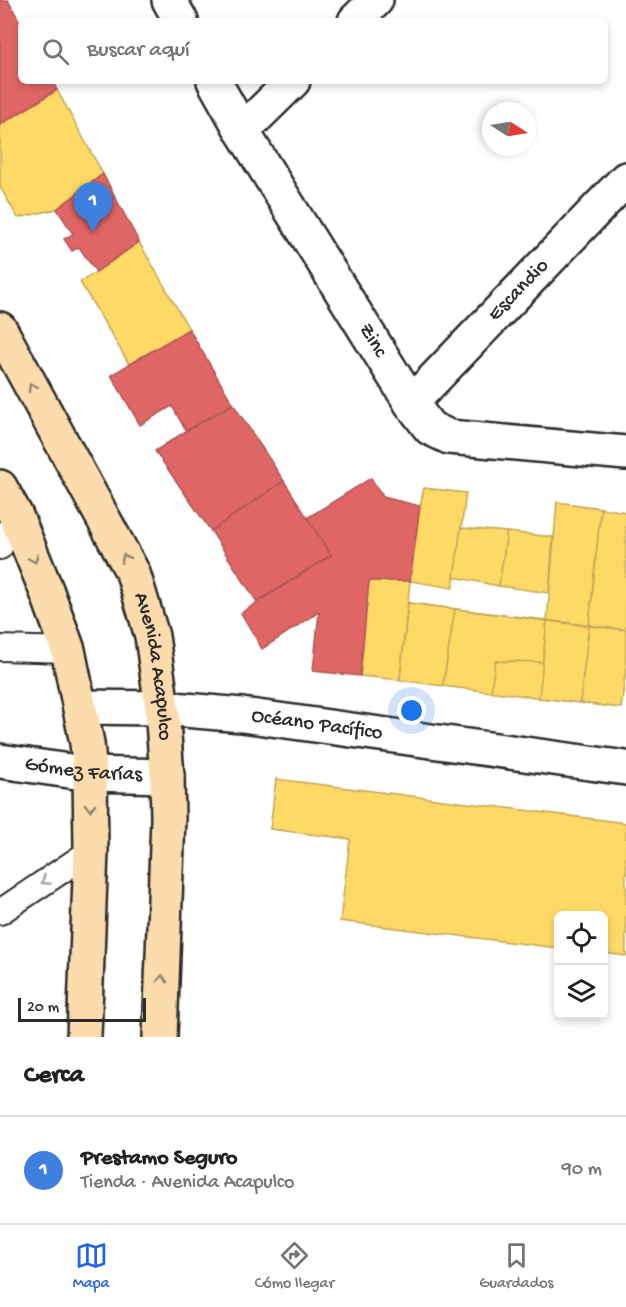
<!DOCTYPE html>
<html lang="es">
<head>
<meta charset="utf-8">
<style>
	:root { --surface:#fff; --page:#f2f2f2; --text:#222; --muted:#767676; --line:#e0e0e0; --accent:#2563eb }
	body { margin:0; font-family:"Gochi Hand",sans-serif; background:var(--page); color:var(--text) }
	.controls { position:absolute; right:18px; bottom:18px; display:grid; overflow:hidden; border-radius:9px; box-shadow:0 3px 9px #0003 }
	.controls button { width:54px; height:54px; display:grid; place-items:center; padding:0; border:0; border-bottom:2px solid var(--line); background:var(--surface); color:var(--text); font:30px sans-serif }
	.compass { position:absolute; left:482px; top:102px; width:54px; height:54px; border-radius:50%; background:var(--surface); box-shadow:0 3px 9px #0003; rotate:102deg }
	.scale { position:absolute; left:18px; bottom:15px; width:128px; box-sizing:border-box; padding-left:6px; border:3px solid #2b2b2b; border-top:0; font-size:16px; line-height:21px; white-space:nowrap; color:#2b2b2b; -webkit-text-stroke:4px #fff; paint-order:stroke }
	.you { position:absolute; left:412px; top:711px; width:21px; height:21px; margin:-15px; border:4px solid #fff; border-radius:50%; background:#1a73e8; box-shadow:0 0 0 9px #1a73e833 }
	.badge { display:grid; place-items:center; width:39px; height:39px; border-radius:50%; background:var(--accent); color:#fff; font-size:20px; font-weight:700 }
	.pin { position:absolute; translate:-50% -50px; filter:drop-shadow(0 2px 3px #0008) }
	.pin::after { content:''; position:absolute; top:32px; width:21px; height:18px; background:inherit; clip-path:polygon(0 0,100% 0,50% 100%) }
	.list { margin:0; padding:0; list-style:none }
	h2 { display:flex; justify-content:space-between; align-items:center; height:78px; margin:0; padding:0 24px; font-size:26px }
	h2 small { font-size:20px; font-weight:400; color:var(--muted) }
	.list li { display:grid; grid-template-columns:39px 1fr auto; gap:18px; align-items:center; box-sizing:border-box; height:108px; padding:0 24px; border-top:2px solid var(--line) }
	.list b { display:block; font-size:22px; white-space:nowrap }
	.list p { margin:0; font-size:20px; white-space:nowrap; color:var(--muted) }
	.list em { font-size:20px; font-style:normal; color:var(--muted) }
	.icon { flex:none; width:33px; height:33px; fill:none; stroke:currentColor; stroke-width:2; stroke-linecap:round; stroke-linejoin:round }
	.map { position:relative; flex:none; width:626px; height:1037px; overflow:hidden }
	.search { position:absolute; background:var(--surface); box-shadow:0 3px 9px #0003; left:18px; right:18px; top:18px; height:66px; display:flex; align-items:center; gap:15px; box-sizing:border-box; padding:0 21px; border-radius:9px; color:var(--muted); font-size:22px }
	.sheet { height:186px; background:var(--surface) }
	nav { display:flex; justify-content:space-around; align-items:center; box-sizing:border-box; height:84px; border-top:2px solid var(--line); background:var(--surface); font-size:16px; color:var(--muted) }
	nav a { display:grid; justify-items:center; gap:3px }
	nav .on { color:var(--accent) }
	.map>svg:first-child { display:block }
	.homes { fill:#ffd966; stroke:#bfa554; stroke-width:1.5 }
	.shops { fill:#e06666; stroke:#aa5454; stroke-width:1.5 }
	.lines { fill:none; stroke-linecap:round; stroke-linejoin:round }
	.service-casing { stroke:#2b2b2b; stroke-width:28 }
	.minor-casing { stroke:#2b2b2b; stroke-width:38 }
	.tertiary-casing { stroke:#2b2b2b; stroke-width:38 }
	.primary-casing { stroke:#2b2b2b; stroke-width:38 }
	.service { stroke:#fff; stroke-width:24 }
	.minor { stroke:#fff; stroke-width:33 }
	.tertiary { stroke:#fff; stroke-width:33 }
	.primary { stroke:#fcdcac; stroke-width:33 }
	.oneway { stroke:#94846c }
	.oneway2 { stroke:#a0a0a0 }
	.labels { text-anchor:middle; dominant-baseline:central; stroke-width:6; stroke-linejoin:round; paint-order:stroke }
	.street-label { font-size:21px; fill:#2b2b2b; stroke:#fff }
</style>
</head>
<body>
<div class="map">
<svg width="626" height="1037" viewBox="0 0 626 1037">
	<rect width="100%" height="100%" fill="#fff"/>
	<filter id="ink" filterUnits="userSpaceOnUse"><feTurbulence type="fractalNoise" baseFrequency=".0167" numOctaves="2"/><feDisplacementMap in="SourceGraphic" scale="12" xChannelSelector="R" yChannelSelector="G"/><feConvolveMatrix kernelMatrix="1 2 1 2 8 2 1 2 1" color-interpolation-filters="sRGB"/></filter>
	<g filter="url(#ink)">
		<!-- homes -->
		<g class="homes">
			<polygon points="57,90 103,174 57,209 18,218 0,187 0,125"/>
			<polygon points="139,242 189,329 129,364 80,282 96,272"/>
			<polygon points="424,488 466,493 453,588 410,581 420,506"/>
			<polygon points="557,502 601,508 589,626 547,621"/>
			<polygon points="601,508 626,512 626,630 589,626"/>
			<polygon points="461,528 507,532 499,586 454,577"/>
			<polygon points="507,532 553,537 549,593 499,586"/>
			<polygon points="369,581 410,581 400,680 360,676"/>
			<polygon points="408,603 626,630 626,666 621,708 400,680"/>
			<polygon points="408,603 455,609 443,686 400,680"/>
			<polygon points="455,609 547,621 543,662 495,661 491,692 443,686"/>
			<polygon points="547,621 589,626 580,703 539,698"/>
			<polygon points="589,626 626,630 626,666 621,708 580,703"/>
			<polygon points="276,779 626,823 626,956 604,953 604,916 558,916 558,948 340,921 350,839 270,829"/>
		</g>
		<!-- shops -->
		<g class="shops">
			<polygon points="0,0 8,0 21,24 21,81 52,81 57,90 0,125"/>
			<polygon points="103,174 139,242 96,272 79,247 72,251 64,239 73,234 57,209"/>
			<polygon points="189,329 233,404 186,431 172,406 140,425 111,375"/>
			<polygon points="233,404 284,481 211,531 155,451 186,431"/>
			<polygon points="371,478 383,497 420,506 410,581 369,581 360,676 313,671 319,612 262,649 241,613 331,555 307,518"/>
			<polygon points="284,481 331,555 257,602 211,531"/>
		</g>
		<g class="lines">
			<defs>
				<g id="service">
					<polyline points="0,547 16,516"/>
					<polyline points="0,648 68,650"/>
					<polyline points="0,912 91,851"/>
				</g>
				<g id="minor">
					<polyline points="169,0 181,21"/>
					<polyline points="355,21 376,0"/>
					<path id="s1" d="M214,81l28,50 169,272 19,25 19,9 177,16"/>
					<polyline points="242,131 293,81"/>
					<path id="s2" d="M411,403l215,-224"/>
					<path id="s3" d="M0,761l90,13 77,2"/>
				</g>
				<g id="tertiary">
					<path id="s4" d="M80,707l82,1 80,7 384,53"/>
				</g>
				<g id="primary">
					<path id="s5" d="M0,329l133,244 19,63 10,72 5,68 1,42 -8,219"/>
					<polyline points="0,487 16,516 47,592 68,650 87,743 90,774 91,851 84,1037"/>
				</g>
			</defs>
			<!-- service casing -->
			<use href="#service" class="service-casing"/>
			<!-- minor casing -->
			<use href="#minor" class="minor-casing"/>
			<!-- tertiary casing -->
			<use href="#tertiary" class="tertiary-casing"/>
			<!-- primary casing -->
			<use href="#primary" class="primary-casing"/>
			<!-- service -->
			<use href="#service" class="service"/>
			<!-- minor -->
			<use href="#minor" class="minor"/>
			<!-- tertiary -->
			<use href="#tertiary" class="tertiary"/>
			<!-- primary -->
			<use href="#primary" class="primary"/>
		</g>
		<!-- one-way arrows -->
		<defs><path id="oneway-chevron" d="M-2-3.5L2.5 0L-2 3.5" fill="none" stroke-width="1.6" stroke-linecap="round" stroke-linejoin="round" transform="scale(1.5)"/></defs>
		<g class="oneway">
			<use href="#oneway-chevron" transform="translate(32 387) rotate(-119)"/>
			<use href="#oneway-chevron" transform="translate(125 558) rotate(-119)"/>
			<use href="#oneway-chevron" transform="translate(34 559) rotate(67)"/>
			<use href="#oneway-chevron" transform="translate(90 807) rotate(89)"/>
			<use href="#oneway-chevron" transform="translate(162 979) rotate(-88)"/>
		</g>
		<use class="oneway2" href="#oneway-chevron" transform="translate(45 881) rotate(146)"/>
	</g>
	<g class="labels">
		<!-- street labels -->
		<g class="street-label">
			<text stroke="none"><textPath href="#s2" startOffset="156">Escandio</textPath></text>
			<text stroke="none"><textPath href="#s1" startOffset="304">Zinc</textPath></text>
			<text stroke="none"><textPath href="#s5" startOffset="374">Avenida Acapulco</textPath></text>
			<text stroke="none"><textPath href="#s4" startOffset="238">Océano Pacífico</textPath></text>
			<text stroke="none"><textPath href="#s3" startOffset="84">Gómez Farías</textPath></text>
		</g>
	</g>
</svg>
<div class="controls">
<button><svg class="icon" aria-label="locate" viewBox="0 0 24 24"><circle cx="12" cy="12" r="6"/><path d="M12 2v4M12 18v4M2 12h4M18 12h4"/></svg></button>
<button><svg class="icon" aria-label="layers" viewBox="0 0 24 24"><path d="M12 4l9 5-9 5-9-5zM3 14l9 5 9-5"/></svg></button>
</div>
<svg class="compass" viewBox="-18 -18 36 36"><path d="M0-13l5 13h-10z" fill="#e53935"/><path d="M0 13l5-13h-10z" fill="#767676"/></svg>
<div class="scale">20 m</div>
<div class="you"></div>
<div class="pin badge" style="left:93px;top:232px;background:#3f7fe0">1</div>
<div class="search"><svg class="icon" aria-label="search" viewBox="0 0 24 24"><circle cx="10" cy="10" r="6"/><path d="M15 15l6 6"/></svg>Buscar aquí</div>
</div>
<section class="sheet">
<h2>Cerca<small></small></h2>
<ul class="list">
<li><span class="badge" style="background:#3f7fe0">1</span><div><b>Prestamo Seguro</b><p>Tienda · Avenida Acapulco</p></div><em>90 m</em></li>
</ul>
</section>
<nav>
<a class="on"><svg class="icon" aria-label="map" viewBox="0 0 24 24"><path d="M3 6l6-2 6 2 6-2v14l-6 2-6-2-6 2zM9 4v14M15 6v14"/></svg>Mapa</a>
<a><svg class="icon" aria-label="directions" viewBox="0 0 24 24"><path d="M12 3l9 9-9 9-9-9zM9 14v-3h6M13 9l2 2-2 2"/></svg>Cómo llegar</a>
<a><svg class="icon" aria-label="saved" viewBox="0 0 24 24"><path d="M7 4h10v16l-5-4-5 4z"/></svg>Guardados</a>
</nav>
</body>
</html>
